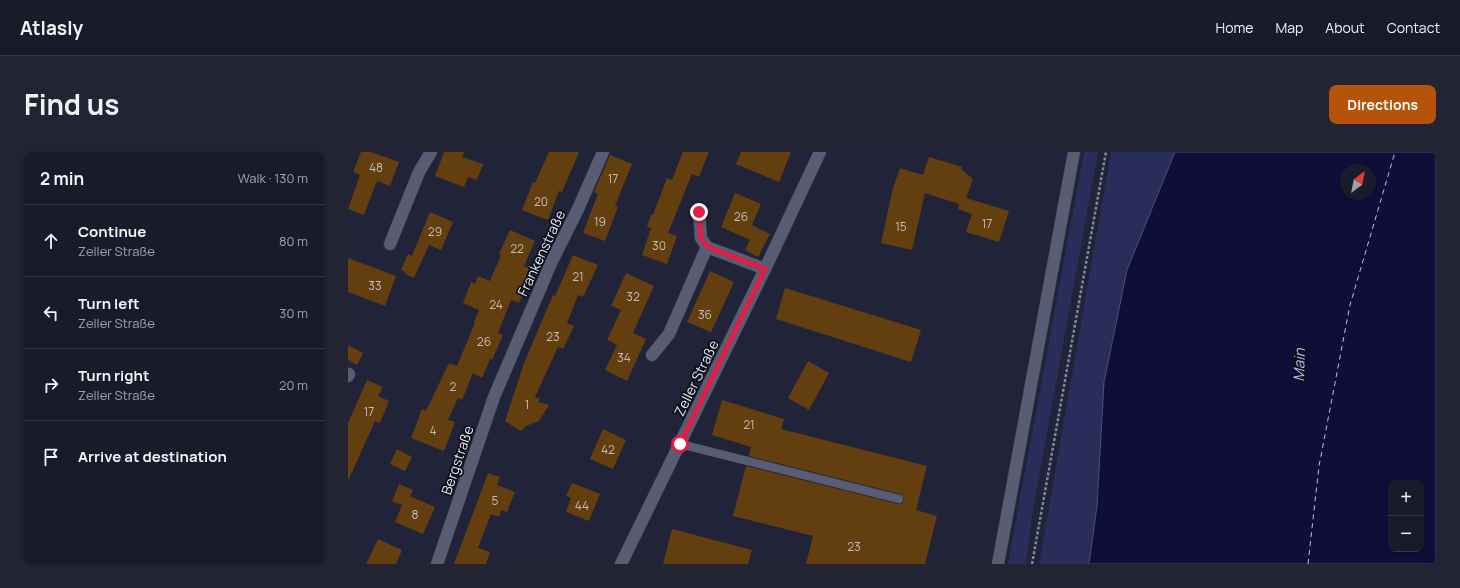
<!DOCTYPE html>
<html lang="en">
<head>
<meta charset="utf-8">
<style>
	:root { --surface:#191b2b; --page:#222433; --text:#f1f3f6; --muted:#9fa1a9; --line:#373947; --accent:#b45309 }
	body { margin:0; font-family:Manrope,sans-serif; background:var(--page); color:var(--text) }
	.controls { position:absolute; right:12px; bottom:12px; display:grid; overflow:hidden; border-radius:8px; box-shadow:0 1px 3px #0004 }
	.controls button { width:36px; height:36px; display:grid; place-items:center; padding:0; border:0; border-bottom:1px solid var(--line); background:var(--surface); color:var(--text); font:20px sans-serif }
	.compass { position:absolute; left:992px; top:12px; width:36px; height:36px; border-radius:50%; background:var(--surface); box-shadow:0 1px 3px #0004; rotate:32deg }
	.stop { position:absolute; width:12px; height:12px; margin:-9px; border:3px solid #e11d48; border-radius:50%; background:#fff }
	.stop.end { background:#e11d48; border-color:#fff; box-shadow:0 1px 4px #0008 }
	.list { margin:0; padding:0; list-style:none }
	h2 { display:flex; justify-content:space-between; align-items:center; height:52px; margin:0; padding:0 16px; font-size:17px }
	h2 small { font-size:13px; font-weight:400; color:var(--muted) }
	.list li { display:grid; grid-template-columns:26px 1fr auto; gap:12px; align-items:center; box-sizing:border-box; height:72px; padding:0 16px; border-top:1px solid var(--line) }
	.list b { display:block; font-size:15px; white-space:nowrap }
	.list p { margin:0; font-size:13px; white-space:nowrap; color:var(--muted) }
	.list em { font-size:13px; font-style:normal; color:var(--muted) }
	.icon { flex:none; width:22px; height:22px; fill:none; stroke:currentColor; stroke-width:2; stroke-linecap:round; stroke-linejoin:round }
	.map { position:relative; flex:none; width:1088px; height:412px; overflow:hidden; border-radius:8px }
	header { display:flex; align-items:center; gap:24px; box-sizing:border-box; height:56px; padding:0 20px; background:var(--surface); border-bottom:1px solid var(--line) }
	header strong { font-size:19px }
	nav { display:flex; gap:22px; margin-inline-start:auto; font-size:14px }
	.intro { display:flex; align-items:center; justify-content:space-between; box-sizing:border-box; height:96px; padding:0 24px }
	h1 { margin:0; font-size:28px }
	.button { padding:10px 18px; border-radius:8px; background:var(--accent); color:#fff; font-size:14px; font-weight:700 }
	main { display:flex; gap:24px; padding:0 24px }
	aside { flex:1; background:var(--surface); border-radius:8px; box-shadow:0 1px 3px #0004 }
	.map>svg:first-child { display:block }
	.green { fill:#292d59 }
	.water { fill:#0f0e38; stroke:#4f4f71; fill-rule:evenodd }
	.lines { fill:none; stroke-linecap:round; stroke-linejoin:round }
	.ferry { stroke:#b2bcf9; stroke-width:1; stroke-dasharray:5 4; stroke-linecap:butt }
	.building { fill:#633e0f }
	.lane-casing { stroke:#3f4152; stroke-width:9 }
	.street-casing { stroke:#3f4152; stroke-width:13 }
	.secondary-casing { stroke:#3f4152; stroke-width:13 }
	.path { stroke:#838698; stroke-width:2.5; stroke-dasharray:3 2; stroke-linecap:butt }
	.lane { stroke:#585d74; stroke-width:8 }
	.street { stroke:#585d74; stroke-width:12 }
	.secondary { stroke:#585d74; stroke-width:12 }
	.route { stroke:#e11d48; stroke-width:5 }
	.labels { text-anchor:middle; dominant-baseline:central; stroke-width:3.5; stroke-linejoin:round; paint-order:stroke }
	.number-label { font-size:12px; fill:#c4bdbc }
	.street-label { font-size:14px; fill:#e4e7f5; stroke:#0d0e17 }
	.water-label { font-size:15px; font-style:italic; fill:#b2bcf9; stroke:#0d0e17 }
</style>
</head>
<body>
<header>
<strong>Atlasly</strong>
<nav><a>Home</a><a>Map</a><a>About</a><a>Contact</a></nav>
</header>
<div class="intro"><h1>Find us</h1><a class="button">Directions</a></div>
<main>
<aside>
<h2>2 min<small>Walk · 130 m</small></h2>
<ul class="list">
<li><svg class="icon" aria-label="ahead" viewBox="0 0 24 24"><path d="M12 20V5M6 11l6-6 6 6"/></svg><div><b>Continue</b><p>Zeller Straße</p></div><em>80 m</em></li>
<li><svg class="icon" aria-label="left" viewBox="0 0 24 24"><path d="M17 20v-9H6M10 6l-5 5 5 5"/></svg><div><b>Turn left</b><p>Zeller Straße</p></div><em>30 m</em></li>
<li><svg class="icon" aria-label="right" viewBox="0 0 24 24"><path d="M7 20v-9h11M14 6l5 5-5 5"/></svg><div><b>Turn right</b><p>Zeller Straße</p></div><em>20 m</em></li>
<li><svg class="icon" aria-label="arrive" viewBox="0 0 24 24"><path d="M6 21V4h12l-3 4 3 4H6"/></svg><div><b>Arrive at destination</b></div></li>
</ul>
</aside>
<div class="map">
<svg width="1088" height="412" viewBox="0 0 1088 412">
	<rect width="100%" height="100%" fill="#212439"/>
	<!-- green -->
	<g class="green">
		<polygon points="736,0 750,0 684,364 678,412 660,412"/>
		<polygon points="763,0 827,0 779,118 749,354 741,412 691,412"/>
	</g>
	<!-- water -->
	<path class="water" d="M827,0h261v412h-347l8,-58 7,-124 23,-112zM998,18h24v24h-24zM1043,331h30v66h-30z"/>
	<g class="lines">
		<!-- ferry -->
		<polyline class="ferry" points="960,412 971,314 1002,153 1047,0"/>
	</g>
	<!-- building -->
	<g class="building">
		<polygon points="13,0 23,0 51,10 42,34 29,29 16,63 0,57 12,23 5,20"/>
		<polygon points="96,0 116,0 114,5 135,12 129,28 120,25 116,35 87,24"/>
		<polygon points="201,0 231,0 214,40 211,39 200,68 174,58 185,30 187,31"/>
		<polygon points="335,0 361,0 351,25 344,22 320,81 329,84 319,112 294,103 303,76 299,75 303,63 305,63 319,26 324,28"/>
		<polygon points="393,0 443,0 431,30 388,12"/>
		<polygon points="262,3 284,12 267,54 270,55 257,89 235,81 250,42 246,40"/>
		<polygon points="581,5 614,15 613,17 625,27 618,46 661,59 651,90 618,80 624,62 610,57 611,52 577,41 564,98 533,91 545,36 552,16 575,23"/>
		<polygon points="387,41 413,52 404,73 422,82 410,105 397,98 402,88 373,75"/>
		<polygon points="82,60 105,70 93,98 81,93 66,126 57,122 58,120 53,118 60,102 64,104"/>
		<polygon points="162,78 187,89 176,114 181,116 177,127 180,128 171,151 163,148 150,181 155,183 144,208 142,207 134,226 125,221 114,248 110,246 100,268 107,270 96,299 63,286 74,257 78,259 101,211 109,214 127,171 126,170 131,158 115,151 123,130 127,132 130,124 142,129 153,103 151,102"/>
		<polygon points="225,103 250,113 235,145 230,143 219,171 226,174 215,197 210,195 187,245 192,247 190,250 201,253 191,269 178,274 173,279 157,269 176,211 205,143 207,144"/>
		<polygon points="0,106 48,124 37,154 0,140"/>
		<polygon points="362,119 386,130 363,180 339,170"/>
		<polygon points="278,121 306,134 285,181 298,187 279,229 257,218 269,193 259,188 273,158 263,154"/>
		<polygon points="437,136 573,178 563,210 428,167"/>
		<polygon points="0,193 15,201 9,213 0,208"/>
		<polygon points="460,209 481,221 461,258 440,246"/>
		<polygon points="19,228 35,235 30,244 41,249 32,271 27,269 0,329 0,271"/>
		<polygon points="374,248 436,267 433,277 579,314 568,358 589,364 577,412 458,412 465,384 385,364 398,314 550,352 555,351 556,346 552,342 401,304 403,295 364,283"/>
		<polygon points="255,277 278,288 265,317 242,307"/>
		<polygon points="49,297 64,305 57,319 42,312"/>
		<polygon points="140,321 152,325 149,333 167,340 159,360 153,358 151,365 143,362 130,396 142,400 138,412 106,412"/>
		<polygon points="224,331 252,342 241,369 218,360 223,346 218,344"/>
		<polygon points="51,332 65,338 62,344 87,355 75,382 47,370 54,353 44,349"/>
		<polygon points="324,377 404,398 400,412 315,412"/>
		<polygon points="30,387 54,398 48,412 18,412"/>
	</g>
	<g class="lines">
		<defs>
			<polyline id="lane" points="332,292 551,347"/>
			<g id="street">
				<polyline points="351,60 353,86 359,95 417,117"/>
				<polyline points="42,92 71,20 83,0"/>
				<polyline points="304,203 321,182 359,95"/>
				<polyline points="0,224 1,222"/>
				<polyline points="89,412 146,245 204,109 230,57 255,0"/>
			</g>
			<g id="secondary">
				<polyline points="273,412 417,117 472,0"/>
				<polyline points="650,412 726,0"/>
			</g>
		</defs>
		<!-- lane casing -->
		<use href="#lane" class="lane-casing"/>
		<!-- street casing -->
		<use href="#street" class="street-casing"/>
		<!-- secondary casing -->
		<use href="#secondary" class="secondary-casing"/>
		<!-- path -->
		<polyline class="path" points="684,412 758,0"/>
		<!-- lane -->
		<use href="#lane" class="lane"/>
		<!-- street -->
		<use href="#street" class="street"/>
		<!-- secondary -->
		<use href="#secondary" class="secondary"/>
	</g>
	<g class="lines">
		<!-- route -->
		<polyline class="route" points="332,292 417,117 360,95 353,86 351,60"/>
	</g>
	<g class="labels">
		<!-- number labels -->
		<g class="number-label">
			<text x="28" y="15">48</text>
			<text x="265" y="26">17</text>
			<text x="193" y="49">20</text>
			<text x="393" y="64">26</text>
			<text x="252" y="69">19</text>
			<text x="639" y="71">17</text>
			<text x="553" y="74">15</text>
			<text x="87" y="79">29</text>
			<text x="311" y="93">30</text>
			<text x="169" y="96">22</text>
			<text x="230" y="124">21</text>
			<text x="27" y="133">33</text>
			<text x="285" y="144">32</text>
			<text x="148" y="152">24</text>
			<text x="357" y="162">36</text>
			<text x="205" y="184">23</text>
			<text x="136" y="189">26</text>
			<text x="276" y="205">34</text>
			<text x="105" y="234">2</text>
			<text x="179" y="252">1</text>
			<text x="21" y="259">17</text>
			<text x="401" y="272">21</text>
			<text x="85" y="278">4</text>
			<text x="260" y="297">42</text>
			<text x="147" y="348">5</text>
			<text x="234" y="353">44</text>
			<text x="67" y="362">8</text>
			<text x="506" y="394">23</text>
		</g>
		<!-- street labels -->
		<g class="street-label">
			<text transform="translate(193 101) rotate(-65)">Frankenstraße</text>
			<text transform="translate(348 226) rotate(-64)">Zeller Straße</text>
			<text transform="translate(109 308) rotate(-71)">Bergstraße</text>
		</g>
		<!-- water labels -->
		<g class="water-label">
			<text transform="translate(951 213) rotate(-88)">Main</text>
		</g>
	</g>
</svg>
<div class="controls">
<button>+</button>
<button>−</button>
</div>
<svg class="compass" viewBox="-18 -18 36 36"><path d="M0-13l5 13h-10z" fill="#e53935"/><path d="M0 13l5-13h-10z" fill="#9fa1a9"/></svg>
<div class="stop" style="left:332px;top:292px"></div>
<div class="stop end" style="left:351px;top:60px"></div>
</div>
</main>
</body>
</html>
